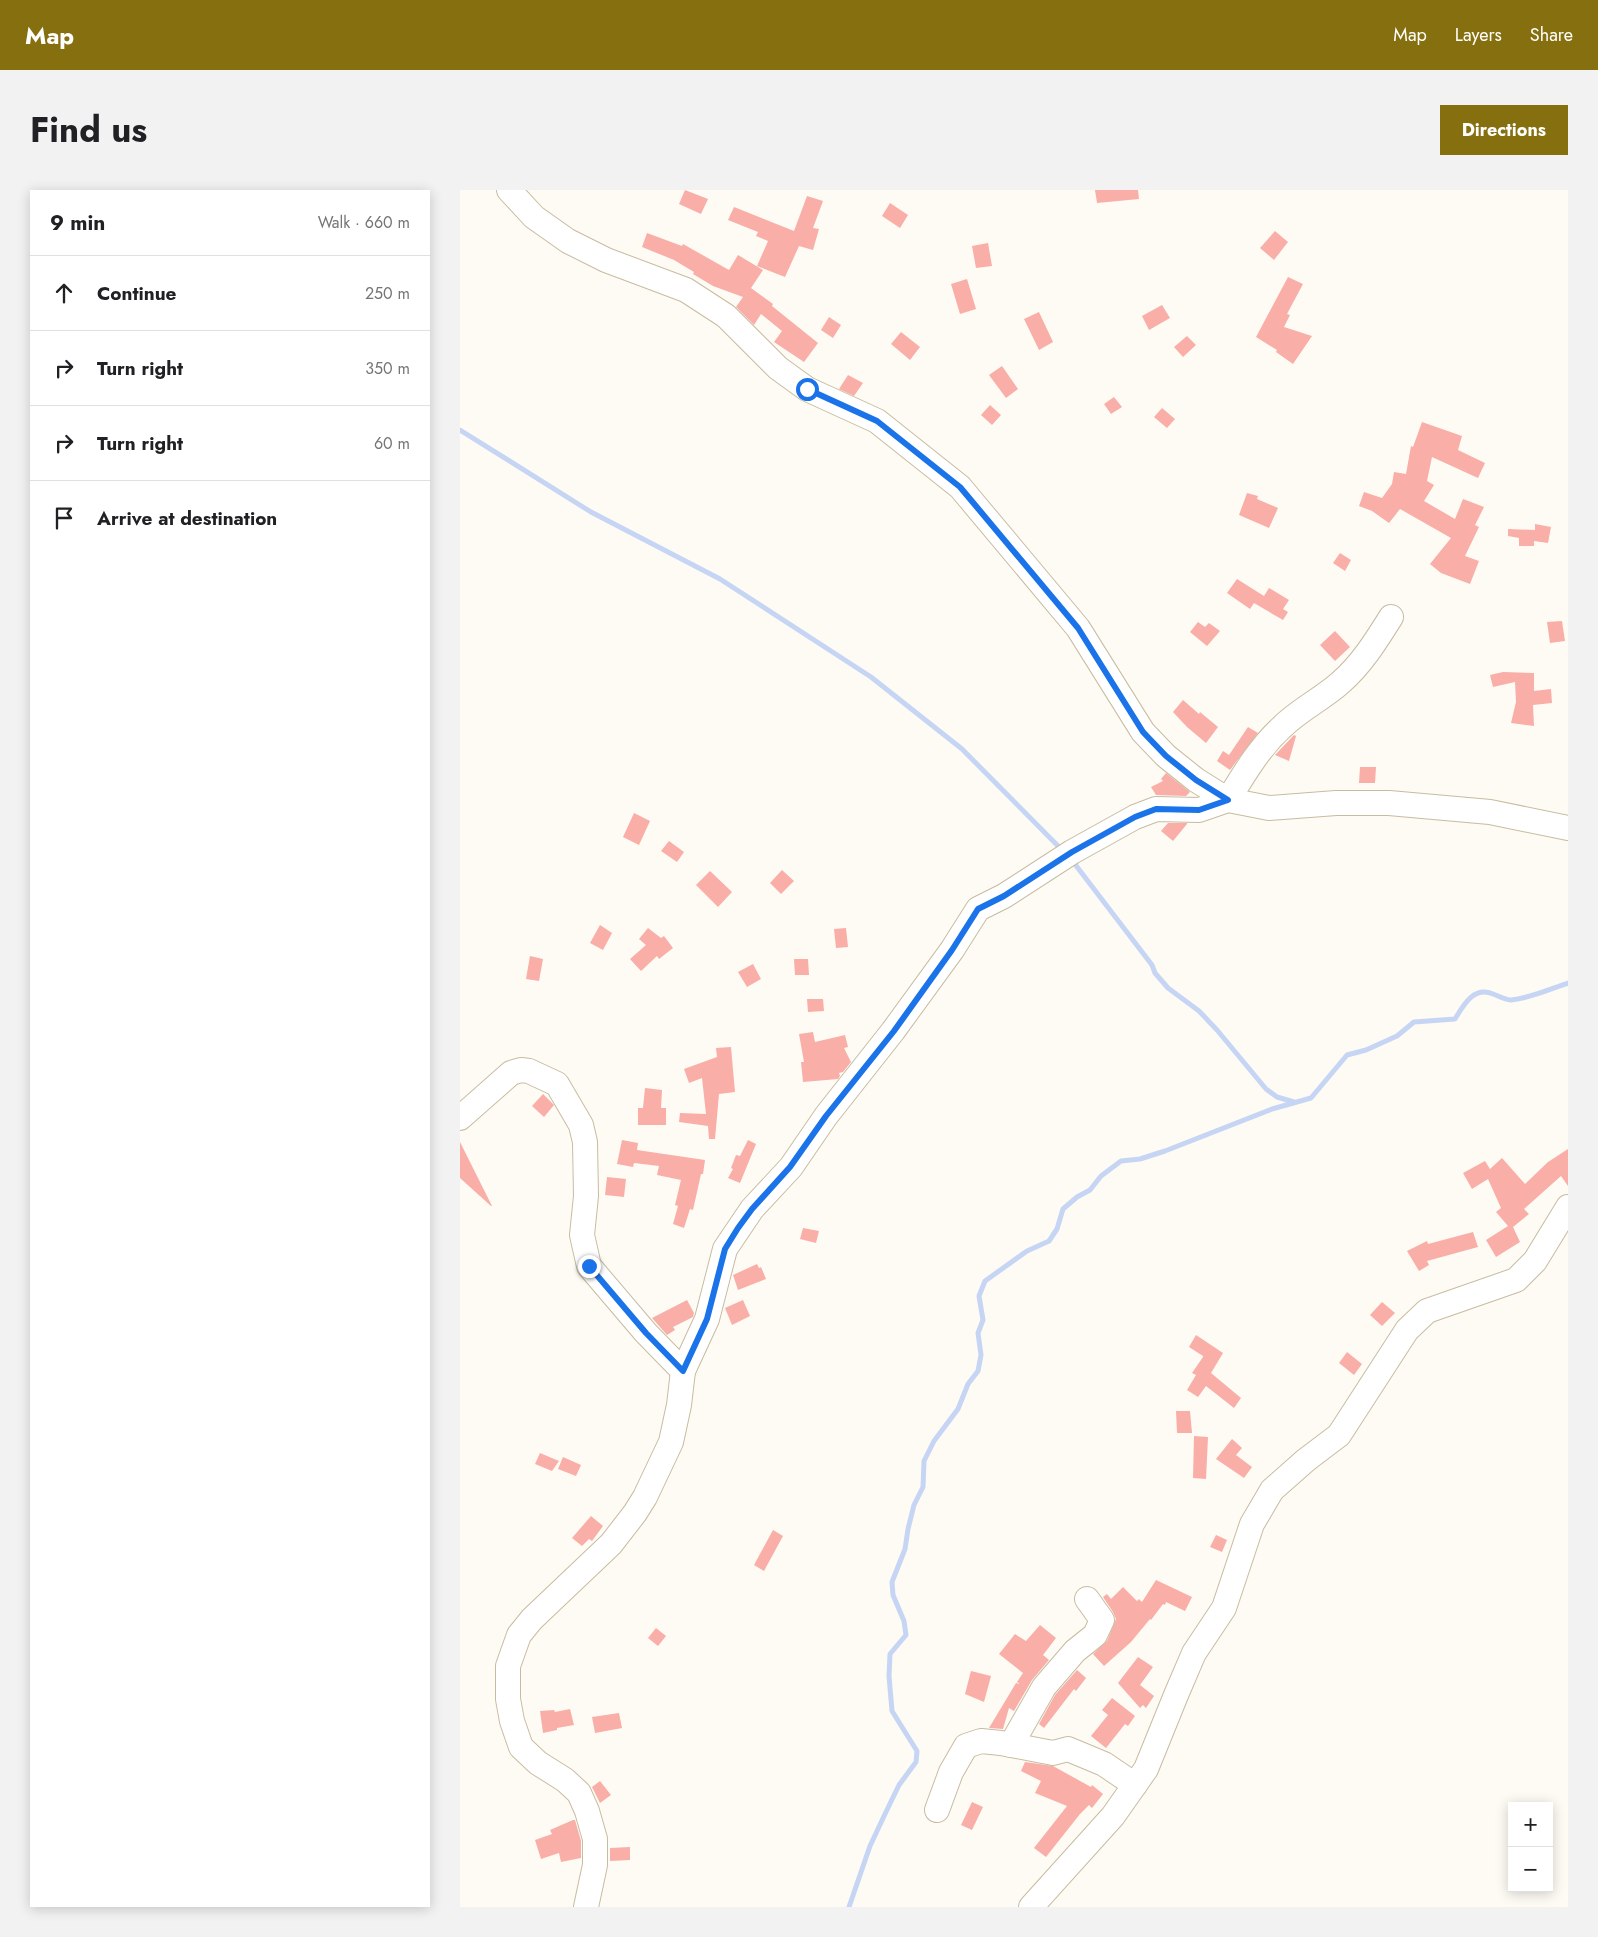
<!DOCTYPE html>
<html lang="en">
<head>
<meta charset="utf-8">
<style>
	:root { --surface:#fff; --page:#f2f2f2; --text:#202124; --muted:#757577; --line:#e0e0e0; --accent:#866f0e }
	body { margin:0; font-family:Jost,sans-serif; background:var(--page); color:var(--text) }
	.controls { position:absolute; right:15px; bottom:15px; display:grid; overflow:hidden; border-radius:0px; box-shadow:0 2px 12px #0003 }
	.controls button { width:45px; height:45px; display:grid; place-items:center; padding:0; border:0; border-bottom:1px solid var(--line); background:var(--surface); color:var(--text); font:25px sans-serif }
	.stop { position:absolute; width:15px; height:15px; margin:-11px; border:4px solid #1a73e8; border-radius:50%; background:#fff }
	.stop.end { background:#1a73e8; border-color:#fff; box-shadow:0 1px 5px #0008 }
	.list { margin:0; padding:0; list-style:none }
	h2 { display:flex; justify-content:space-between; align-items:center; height:65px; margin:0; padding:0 20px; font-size:21px }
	h2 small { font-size:16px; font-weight:400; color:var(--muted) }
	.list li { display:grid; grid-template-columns:32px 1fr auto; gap:15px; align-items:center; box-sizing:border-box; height:75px; padding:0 20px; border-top:1px solid var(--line) }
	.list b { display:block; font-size:19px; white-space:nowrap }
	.list em { font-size:16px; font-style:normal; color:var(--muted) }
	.icon { flex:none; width:28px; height:28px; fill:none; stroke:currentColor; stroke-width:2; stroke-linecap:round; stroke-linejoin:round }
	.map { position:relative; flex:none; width:1108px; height:1717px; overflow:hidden; border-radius:0px }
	header { display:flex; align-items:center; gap:30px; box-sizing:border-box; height:70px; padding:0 25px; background:var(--accent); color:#fff }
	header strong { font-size:24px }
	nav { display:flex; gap:28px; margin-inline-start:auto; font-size:18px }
	.intro { display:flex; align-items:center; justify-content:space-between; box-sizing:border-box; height:120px; padding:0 30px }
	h1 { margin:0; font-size:35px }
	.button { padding:12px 22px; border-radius:0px; background:var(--accent); color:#fff; font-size:18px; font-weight:700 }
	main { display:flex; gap:30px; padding:0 30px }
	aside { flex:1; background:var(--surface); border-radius:0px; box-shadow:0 2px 12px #0003 }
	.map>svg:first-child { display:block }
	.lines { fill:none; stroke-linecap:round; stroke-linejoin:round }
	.stream { stroke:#c6d5f3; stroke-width:5 }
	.building { fill:#f9aea7 }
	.minor-casing { stroke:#c8bca0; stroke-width:26 }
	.minor { stroke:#fff; stroke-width:24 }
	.route { stroke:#1a73e8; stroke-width:6 }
</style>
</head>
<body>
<header>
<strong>Map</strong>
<nav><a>Map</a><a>Layers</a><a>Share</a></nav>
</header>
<div class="intro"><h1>Find us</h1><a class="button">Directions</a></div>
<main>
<aside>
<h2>9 min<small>Walk · 660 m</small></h2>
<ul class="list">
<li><svg class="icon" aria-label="ahead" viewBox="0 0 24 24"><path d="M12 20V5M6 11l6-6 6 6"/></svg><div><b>Continue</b></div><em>250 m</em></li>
<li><svg class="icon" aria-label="right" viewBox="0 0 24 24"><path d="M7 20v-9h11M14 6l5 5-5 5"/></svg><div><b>Turn right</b></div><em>350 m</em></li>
<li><svg class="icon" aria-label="right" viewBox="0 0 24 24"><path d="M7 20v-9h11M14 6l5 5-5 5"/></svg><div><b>Turn right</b></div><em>60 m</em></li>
<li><svg class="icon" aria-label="arrive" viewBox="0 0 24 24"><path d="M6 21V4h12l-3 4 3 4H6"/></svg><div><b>Arrive at destination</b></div></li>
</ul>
</aside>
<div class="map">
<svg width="1108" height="1717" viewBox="0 0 1108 1717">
	<rect width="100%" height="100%" fill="#fefbf5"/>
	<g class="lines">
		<!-- stream -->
		<g class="stream">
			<polyline points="0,240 131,322 260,389 411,487 502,559 602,660"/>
			<polyline points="611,669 692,775 695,783 708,798 739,821 757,840 806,899 817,907 834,912"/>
			<path d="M389,1717l21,-61 15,-32 14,-29 17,-23 1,-11 -25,-40 -3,-35 1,-22 16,-19 -2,-14 -11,-26 -1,-13 13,-33 3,-20 6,-24 9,-18 1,-26 10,-20 24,-32 10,-25 10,-13 3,-16 -3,-22 5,-13 -4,-24 6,-15 42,-30 22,-10 8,-12 6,-20 14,-12 13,-7 11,-14 20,-15 19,-2 25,-8 107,-42 39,-11 36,-43 19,-5 31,-14 17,-14 41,-3c9,-15 19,-33 38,-25 6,2 13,6 18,6 20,-2 39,-11 57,-17"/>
		</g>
	</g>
	<!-- building -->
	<g class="building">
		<polygon points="225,0 248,9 241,24 219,14"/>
		<polygon points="635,0 678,0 679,9 637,13"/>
		<polygon points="347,6 363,11 353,38 359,39 353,60 339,56 325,87 297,76 308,51 296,46 298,42 268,30 274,17 334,41"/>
		<polygon points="430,13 448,25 440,38 422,26"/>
		<polygon points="815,41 828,52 814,70 800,58"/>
		<polygon points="187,43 222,56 223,54 269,80 278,65 303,80 291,98 313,114 312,116 358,153 344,172 314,152 322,141 301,124 294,135 276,117 283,107 253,96 233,84 234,82 214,70 182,57"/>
		<polygon points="528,53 532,76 516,78 512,56"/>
		<polygon points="828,87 843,94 827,124 830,125 824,137 852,146 833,174 816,162 817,160 796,147"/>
		<polygon points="507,89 516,119 500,124 491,94"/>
		<polygon points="702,115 710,128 689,140 682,126"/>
		<polygon points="579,122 593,152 579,160 564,129"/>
		<polygon points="369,127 381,135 373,148 361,140"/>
		<polygon points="441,142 460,157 450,170 431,154"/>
		<polygon points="727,146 736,155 723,167 714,157"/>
		<polygon points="542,176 558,199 546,208 529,185"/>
		<polygon points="388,185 403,193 394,206 379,199"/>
		<polygon points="654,207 662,217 651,224 644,214"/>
		<polygon points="530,215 541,225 532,235 521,225"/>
		<polygon points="702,218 715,229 707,238 694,227"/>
		<polygon points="962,232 1002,246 998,260 1025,273 1018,288 972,267 967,291 974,295 964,311 995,329 1003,309 1024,317 1015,335 1019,337 1005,366 1019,371 1010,394 981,383 970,374 991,348 940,319 929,333 912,321 899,316 904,302 922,308 932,294 934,282 946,284 951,256 953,257"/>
		<polygon points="787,303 798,306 797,309 818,318 809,338 779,325"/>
		<polygon points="1075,334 1091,337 1088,353 1074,351 1074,356 1059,356 1059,348 1048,346 1048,339 1075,340"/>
		<polygon points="880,363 891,370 885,381 873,373"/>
		<polygon points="777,389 804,406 809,398 829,410 823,419 828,422 823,430 794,413 790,419 767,403"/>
		<polygon points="1102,431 1105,451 1090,453 1087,432"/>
		<polygon points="738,432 745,437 749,433 760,441 747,456 730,442"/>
		<polygon points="875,441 890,457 875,471 860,455"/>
		<polygon points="1043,482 1074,483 1074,501 1091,499 1092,513 1073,515 1074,536 1051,533 1056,512 1055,492 1033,497 1030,485"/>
		<polygon points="723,510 739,524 740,522 758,537 746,553 727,537 713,522"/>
		<polygon points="788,537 798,543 770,580 757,571 763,561 769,565"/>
		<polygon points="834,545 836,546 829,571 815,565"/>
		<polygon points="900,577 916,577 915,593 899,593"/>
		<polygon points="706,583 730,602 726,606 696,605 691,597 703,591 701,589"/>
		<polygon points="174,623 190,631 179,655 163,647"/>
		<polygon points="708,633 727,633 727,634 713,651 701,641"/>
		<polygon points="209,651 224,662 217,672 201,661"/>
		<polygon points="322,680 334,691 321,704 310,693"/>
		<polygon points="250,681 272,702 258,717 236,695"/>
		<polygon points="140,735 152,743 143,760 130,753"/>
		<polygon points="188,738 201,748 204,746 213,758 199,769 197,766 181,781 170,769 186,755 179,749"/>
		<polygon points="386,738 388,757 376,758 374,739"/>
		<polygon points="70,766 83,769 79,791 66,789"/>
		<polygon points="334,769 348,769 349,785 335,785"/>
		<polygon points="293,774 301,789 287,797 278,782"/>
		<polygon points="347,809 363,809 364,821 348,822"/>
		<polygon points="353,842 355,852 385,845 388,857 384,858 391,872 383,882 379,883 380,886 378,889 343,892 341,872 344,872 339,844"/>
		<polygon points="271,857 275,902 259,904 255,949 249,949 248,936 219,932 220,923 246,924 242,888 229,893 224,879 257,867 256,858"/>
		<polygon points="185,898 202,900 201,918 206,918 206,935 178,935 178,918 183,918"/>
		<polygon points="83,904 94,915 84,927 72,916"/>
		<polygon points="162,950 178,953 177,960 245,970 243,984 241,984 233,1020 230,1019 224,1038 213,1034 218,1016 215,1015 221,990 197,985 199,976 174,973 173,977 157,974"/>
		<polygon points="288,950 296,954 280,993 268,988 273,979 271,978 276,965 280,966"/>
		<polygon points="0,952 32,1016 31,1016 0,988"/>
		<polygon points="1108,959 1108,996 1101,986 1064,1019 1069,1024 1053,1037 1060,1052 1036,1067 1026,1050 1048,1036 1036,1022 1041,1018 1028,989 1012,999 1003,983 1025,971 1030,979 1042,968 1065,994 1088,972"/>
		<polygon points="147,987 166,989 164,1007 145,1005"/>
		<polygon points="343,1038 359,1041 356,1053 340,1049"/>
		<polygon points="1013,1042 1018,1057 967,1071 969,1075 959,1081 947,1061 967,1051 968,1054"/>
		<polygon points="297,1074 299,1078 301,1077 306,1089 278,1100 273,1085"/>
		<polygon points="227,1110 234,1123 233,1127 213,1137 215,1140 207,1145 192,1128"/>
		<polygon points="283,1110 290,1126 272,1135 265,1118"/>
		<polygon points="922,1112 935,1123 922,1136 910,1125"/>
		<polygon points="736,1145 763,1163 751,1183 781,1208 774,1218 746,1196 738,1207 727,1200 736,1185 732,1183 743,1167 743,1166 729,1157"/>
		<polygon points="887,1162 902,1174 894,1185 879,1173"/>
		<polygon points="716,1221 730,1221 732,1243 717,1243"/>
		<polygon points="734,1246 748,1247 746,1289 733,1288"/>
		<polygon points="772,1249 782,1258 776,1265 792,1277 784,1288 756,1269"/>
		<polygon points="80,1263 99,1271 92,1281 75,1274"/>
		<polygon points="103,1267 121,1275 116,1286 98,1279"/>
		<polygon points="131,1326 143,1336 132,1351 129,1349 122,1356 112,1348"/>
		<polygon points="313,1340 323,1346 304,1381 294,1375"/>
		<polygon points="756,1345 767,1350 762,1362 750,1357"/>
		<polygon points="696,1390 732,1407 725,1421 706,1412 705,1415 703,1414 691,1430 690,1429 671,1452 644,1476 633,1464 647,1451 656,1429 653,1422 643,1407 647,1404 651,1409 663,1397 677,1411 679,1409 682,1412"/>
		<polygon points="580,1435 596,1448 583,1465 589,1470 572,1490 554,1521 549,1518 543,1539 529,1538 556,1493 560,1494 557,1492 563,1483 539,1464 555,1444 566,1451"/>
		<polygon points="196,1438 206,1446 198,1456 188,1448"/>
		<polygon points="678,1467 693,1477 680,1495 694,1506 686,1518 683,1515 680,1518 658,1493"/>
		<polygon points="617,1480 626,1488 616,1501 614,1499 584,1538 579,1534 595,1505"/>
		<polygon points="511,1481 531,1486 524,1512 505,1504"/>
		<polygon points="652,1508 675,1526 668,1536 665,1534 646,1558 631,1546 648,1525 642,1520"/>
		<polygon points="110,1519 114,1535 97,1538 97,1540 83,1543 80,1521 94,1520 95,1522"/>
		<polygon points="159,1523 162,1538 135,1543 132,1527"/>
		<polygon points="565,1572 593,1576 631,1597 632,1595 643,1604 632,1618 629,1615 620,1624 586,1667 574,1658 607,1616 575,1603 581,1591 561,1581"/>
		<polygon points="140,1591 151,1605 140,1613 132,1597"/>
		<polygon points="512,1612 523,1617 512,1640 501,1635"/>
		<polygon points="113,1630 115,1630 121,1651 121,1668 101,1672 99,1663 81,1669 75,1650 92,1644 90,1640"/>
		<polygon points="170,1657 170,1670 150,1671 150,1658"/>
	</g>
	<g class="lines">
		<defs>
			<g id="minor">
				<polyline points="49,0 74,27 108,51 146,70 226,100 266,126 318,178 347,199 417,231 500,297 618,438 683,542 706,566 736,590 768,610 809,618 876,613 929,613 1030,622 1108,638"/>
				<polyline points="0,928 51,883 61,880 69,881 97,894 121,935 125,952 126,1006 122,1045 129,1076 186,1143 223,1181"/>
				<polyline points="551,1555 584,1497 615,1461 635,1445 642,1430 627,1409"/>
				<polyline points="477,1620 491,1582 506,1556 521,1551 541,1553 593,1563 608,1559 644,1574 675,1595"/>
				<path d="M126,1717l9,-42v-26l-8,-28 -8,-18 -14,-13 -27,-17 -17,-16 -9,-26 -4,-22v-33l11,-31 13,-16 79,-75 24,-31 10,-16 26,-55 8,-37 4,-34 24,-52 18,-70 27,-40 39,-42 35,-51 67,-85 59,-81 26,-41 26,-13 68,-44 63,-35 21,-8 43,1 29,-10c16,-26 31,-52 54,-73 17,-17 40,-28 58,-44 21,-18 36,-42 51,-66"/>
				<polyline points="571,1717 653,1626 686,1579 716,1505 734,1463 764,1418 792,1334 812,1300 846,1270 879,1245 947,1140 967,1121 1056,1090 1075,1071 1108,1017"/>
			</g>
		</defs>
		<!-- minor casing -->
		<use href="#minor" class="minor-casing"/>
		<!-- minor -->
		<use href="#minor" class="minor"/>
	</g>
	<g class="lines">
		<!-- route -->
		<polyline class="route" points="129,1076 186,1143 223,1181 247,1129 265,1059 278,1038 292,1019 330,977 366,926 434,841 492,760 518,719 544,706 612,662 675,627 696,619 739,620 768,610 736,590 706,566 683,542 618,438 500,297 417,231 347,199"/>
	</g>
</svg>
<div class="controls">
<button>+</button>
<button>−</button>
</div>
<div class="stop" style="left:347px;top:199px"></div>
<div class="stop end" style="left:129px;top:1076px"></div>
</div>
</main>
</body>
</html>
